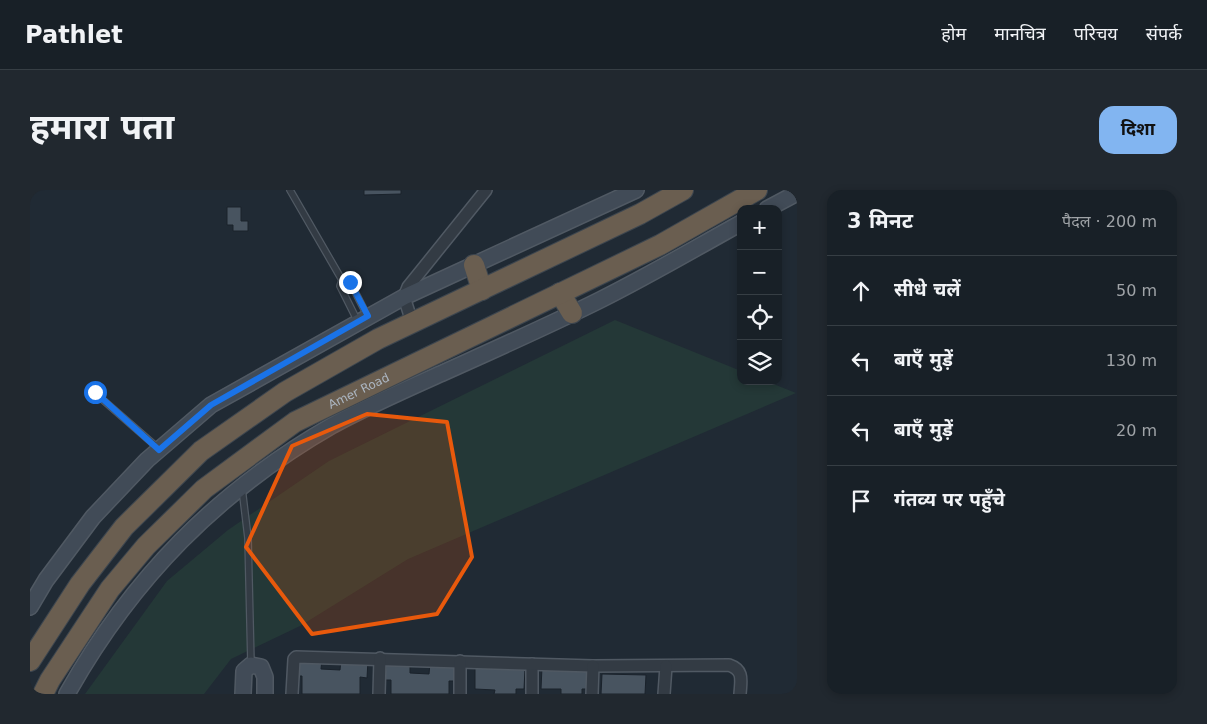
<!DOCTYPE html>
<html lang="hi">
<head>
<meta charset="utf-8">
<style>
	:root { --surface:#182027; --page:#21282f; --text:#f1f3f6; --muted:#9fa3a7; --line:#363e44; --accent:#82b5f1 }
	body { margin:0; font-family:"DejaVu Sans","Noto Sans Devanagari",sans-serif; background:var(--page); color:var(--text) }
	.controls { position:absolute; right:15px; top:15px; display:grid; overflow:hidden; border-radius:10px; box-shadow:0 2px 8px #0003 }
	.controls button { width:45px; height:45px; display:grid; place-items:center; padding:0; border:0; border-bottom:1px solid var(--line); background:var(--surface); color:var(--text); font:25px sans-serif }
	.stop { position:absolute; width:15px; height:15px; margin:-11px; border:4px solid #1a73e8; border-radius:50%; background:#fff }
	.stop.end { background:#1a73e8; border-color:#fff; box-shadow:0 1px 5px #0008 }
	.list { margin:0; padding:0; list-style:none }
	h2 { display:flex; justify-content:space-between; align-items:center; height:65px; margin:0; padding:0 20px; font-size:21px }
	h2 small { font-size:16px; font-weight:400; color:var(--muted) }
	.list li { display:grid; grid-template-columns:32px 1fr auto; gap:15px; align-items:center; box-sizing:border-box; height:70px; padding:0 20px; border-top:1px solid var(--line) }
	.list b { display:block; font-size:19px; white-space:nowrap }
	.list em { font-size:16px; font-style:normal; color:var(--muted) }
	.icon { flex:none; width:28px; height:28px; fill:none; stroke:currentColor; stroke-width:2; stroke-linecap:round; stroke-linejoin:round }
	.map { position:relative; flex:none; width:767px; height:504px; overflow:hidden; border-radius:15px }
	header { display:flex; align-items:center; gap:30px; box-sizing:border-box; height:70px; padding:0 25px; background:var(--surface); border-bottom:1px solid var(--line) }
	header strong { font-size:24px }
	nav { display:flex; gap:28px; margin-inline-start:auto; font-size:18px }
	.intro { display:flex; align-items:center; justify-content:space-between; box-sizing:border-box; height:120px; padding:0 30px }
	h1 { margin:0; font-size:35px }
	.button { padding:12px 22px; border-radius:15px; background:var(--accent); color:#111; font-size:18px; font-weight:700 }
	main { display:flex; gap:30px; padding:0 30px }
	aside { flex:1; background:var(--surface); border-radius:15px; box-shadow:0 2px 8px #0003 }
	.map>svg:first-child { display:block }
	.green { fill:#243837 }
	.building { fill:#485460; stroke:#1a222b }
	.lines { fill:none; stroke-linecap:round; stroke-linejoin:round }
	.lane-casing { stroke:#505963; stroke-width:8 }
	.street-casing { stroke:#505963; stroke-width:14 }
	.secondary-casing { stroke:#505963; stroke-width:18 }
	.highway-casing { stroke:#3d464f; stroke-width:22 }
	.lane { stroke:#333b44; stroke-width:5.5 }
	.street { stroke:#333b44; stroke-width:11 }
	.secondary { stroke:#414b57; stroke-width:15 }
	.highway { stroke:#6a5e50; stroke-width:20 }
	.route { stroke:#1a73e8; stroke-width:6 }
	.marked { fill:#e8590c; fill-opacity:0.2; stroke:#e8590c; stroke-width:4; stroke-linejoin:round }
	.labels { text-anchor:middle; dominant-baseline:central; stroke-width:5; stroke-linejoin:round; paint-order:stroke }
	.street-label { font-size:12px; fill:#acb6c2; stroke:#182029 }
</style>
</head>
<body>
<header>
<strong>Pathlet</strong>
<nav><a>होम</a><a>मानचित्र</a><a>परिचय</a><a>संपर्क</a></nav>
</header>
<div class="intro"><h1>हमारा पता</h1><a class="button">दिशा</a></div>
<main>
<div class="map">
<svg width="767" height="504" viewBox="0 0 767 504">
	<rect width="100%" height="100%" fill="#202a34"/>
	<!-- green -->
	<polygon class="green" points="585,130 711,181 711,191 736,191 766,203 378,369 270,436 201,469 174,504 55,504 137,391 198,340 299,271"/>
	<!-- building -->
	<g class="building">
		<polygon points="334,0 371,0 371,4 334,5"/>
		<polygon points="197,17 211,17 211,31 218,31 218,41 203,41 203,35 197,35"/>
		<polygon points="267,468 292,469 291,479 310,480 311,469 338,470 337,488 330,487 330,504 272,504 272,486 266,486"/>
		<polygon points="356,472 380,473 380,483 399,484 400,473 427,474 427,491 419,491 419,504 361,504 361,490 355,490"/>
		<polygon points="512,477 558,479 558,499 552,499 552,504 531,504 531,499 511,499"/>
		<polygon points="445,478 495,479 494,499 486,499 486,504 464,504 465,500 445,499"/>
		<polygon points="572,484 616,485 615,504 571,504"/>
	</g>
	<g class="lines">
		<defs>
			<g id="lane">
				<polyline points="260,0 312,90 310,96 328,132"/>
				<polyline points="312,90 320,92 338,127"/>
				<polyline points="65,203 128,258"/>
				<polyline points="212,298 218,348 221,474"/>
			</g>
			<g id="street">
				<polyline points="382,132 374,107 378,97 456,0"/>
				<polyline points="502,474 502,504"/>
				<path d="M262,504l2,-35 2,-2 297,9 136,-1c15,5 12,15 11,29"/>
				<polyline points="349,504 350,468"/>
				<polyline points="430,504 430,471"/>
				<polyline points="562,504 563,476"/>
				<polyline points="634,504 636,476"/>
			</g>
			<g id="secondary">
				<polyline points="737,19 767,3"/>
				<polyline points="0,417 16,390 63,327 117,270 181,215 374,107 606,0"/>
				<path d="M37,504c65,-116 151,-203 266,-269 37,-20 76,-37 114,-54 51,-23 103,-46 153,-71 48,-24 94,-51 141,-77"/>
				<polyline points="213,504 214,481 221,475 231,477 235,487 235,504"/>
			</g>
			<g id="highway">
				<polyline points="444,75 452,100"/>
				<polyline points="530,103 542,123"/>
				<polyline points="0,471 50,394 94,337 171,261 255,202 348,149 610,24 653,0"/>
				<path id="s1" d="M13,504l7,-14 60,-91 36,-43 58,-57 91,-67 365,-177 97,-55"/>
			</g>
		</defs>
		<!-- lane casing -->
		<use href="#lane" class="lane-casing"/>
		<!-- street casing -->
		<use href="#street" class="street-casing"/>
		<!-- secondary casing -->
		<use href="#secondary" class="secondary-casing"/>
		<!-- highway casing -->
		<use href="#highway" class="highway-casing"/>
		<!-- lane -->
		<use href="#lane" class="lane"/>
		<!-- street -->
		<use href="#street" class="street"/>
		<!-- secondary -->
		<use href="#secondary" class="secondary"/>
		<!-- highway -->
		<use href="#highway" class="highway"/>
	</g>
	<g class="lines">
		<!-- route -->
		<polyline class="route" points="65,202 129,260 181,215 338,126 320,92"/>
	</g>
	<!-- marked area -->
	<path class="marked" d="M337,224l80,8 25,135 -35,57 -125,20 -66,-87 46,-101z"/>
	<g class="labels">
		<!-- street labels -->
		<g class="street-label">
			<text stroke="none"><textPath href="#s1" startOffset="446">Amer Road</textPath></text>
		</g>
	</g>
</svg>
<div class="controls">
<button>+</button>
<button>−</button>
<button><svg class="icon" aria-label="locate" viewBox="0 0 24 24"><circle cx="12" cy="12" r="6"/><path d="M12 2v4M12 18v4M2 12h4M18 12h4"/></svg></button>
<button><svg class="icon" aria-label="layers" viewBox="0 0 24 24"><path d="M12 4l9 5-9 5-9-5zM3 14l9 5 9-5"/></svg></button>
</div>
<div class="stop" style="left:65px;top:202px"></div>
<div class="stop end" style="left:320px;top:92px"></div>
</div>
<aside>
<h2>3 मिनट<small>पैदल · 200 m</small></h2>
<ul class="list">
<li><svg class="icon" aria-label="ahead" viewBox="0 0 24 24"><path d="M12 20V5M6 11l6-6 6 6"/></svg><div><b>सीधे चलें</b></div><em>50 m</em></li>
<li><svg class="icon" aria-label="left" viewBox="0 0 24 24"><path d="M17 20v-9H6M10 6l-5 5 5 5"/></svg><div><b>बाएँ मुड़ें</b></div><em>130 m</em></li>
<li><svg class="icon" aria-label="left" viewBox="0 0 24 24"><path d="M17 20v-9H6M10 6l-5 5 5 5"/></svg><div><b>बाएँ मुड़ें</b></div><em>20 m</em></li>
<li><svg class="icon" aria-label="arrive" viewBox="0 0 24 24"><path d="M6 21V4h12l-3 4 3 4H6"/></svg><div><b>गंतव्य पर पहुँचे</b></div></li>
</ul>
</aside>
</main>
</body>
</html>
